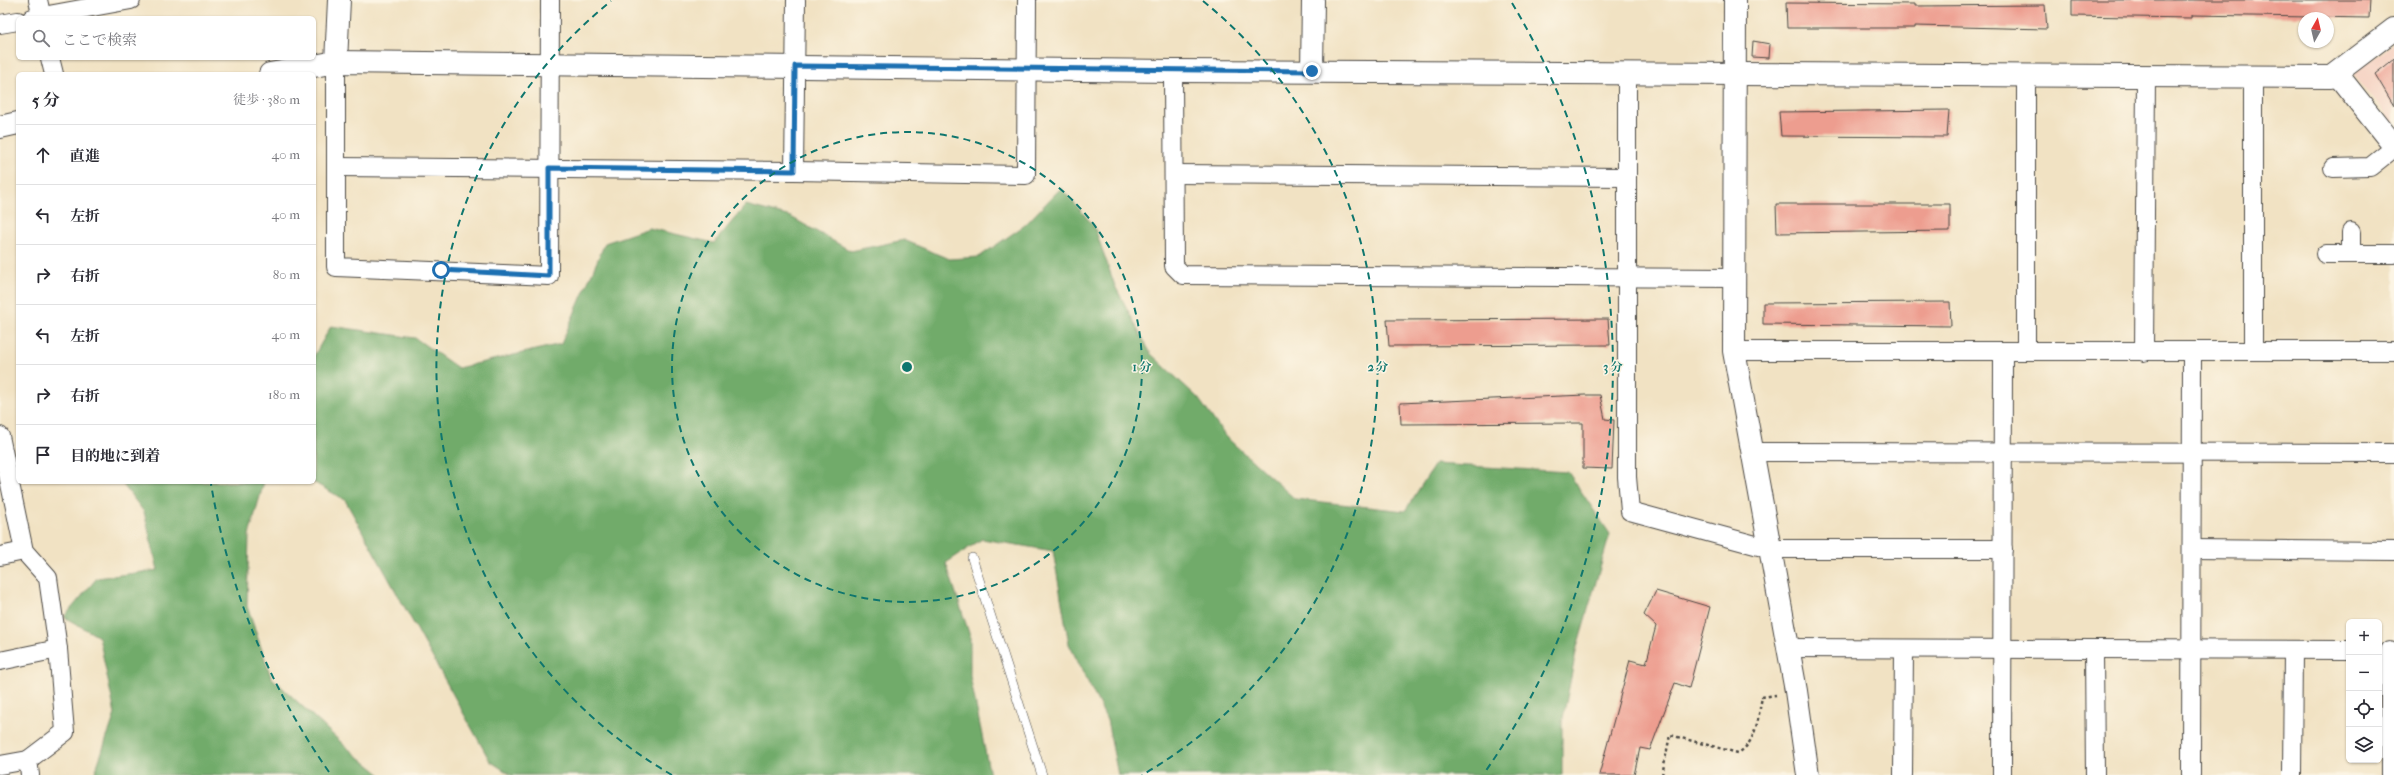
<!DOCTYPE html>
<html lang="ja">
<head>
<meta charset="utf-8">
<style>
	:root { --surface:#fff; --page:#f7f7f7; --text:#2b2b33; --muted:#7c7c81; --line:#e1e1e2 }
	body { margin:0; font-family:"IM FELL French Canon","Noto Serif JP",serif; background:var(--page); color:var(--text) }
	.controls { position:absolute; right:12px; bottom:12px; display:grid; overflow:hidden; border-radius:6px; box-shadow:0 1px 3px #0004 }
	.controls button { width:36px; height:36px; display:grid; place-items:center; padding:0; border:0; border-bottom:1px solid var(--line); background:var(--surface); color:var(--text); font:20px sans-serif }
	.compass { position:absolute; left:2298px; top:12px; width:36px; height:36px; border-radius:50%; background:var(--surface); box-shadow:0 1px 3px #0004; rotate:8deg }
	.stop { position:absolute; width:12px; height:12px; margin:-9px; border:3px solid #1f6fb2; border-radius:50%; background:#fff }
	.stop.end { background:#1f6fb2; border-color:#fff; box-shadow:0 1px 4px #0008 }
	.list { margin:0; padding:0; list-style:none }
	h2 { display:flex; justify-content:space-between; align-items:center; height:52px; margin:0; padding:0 16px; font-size:17px }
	h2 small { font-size:13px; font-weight:400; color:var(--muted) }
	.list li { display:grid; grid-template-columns:26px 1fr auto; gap:12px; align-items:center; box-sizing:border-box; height:60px; padding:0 16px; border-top:1px solid var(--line) }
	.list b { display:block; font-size:15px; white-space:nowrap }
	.list em { font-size:13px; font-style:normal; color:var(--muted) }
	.icon { flex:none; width:22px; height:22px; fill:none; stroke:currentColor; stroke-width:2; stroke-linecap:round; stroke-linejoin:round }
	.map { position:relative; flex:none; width:2394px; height:775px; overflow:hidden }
	.search { position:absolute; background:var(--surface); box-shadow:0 1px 3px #0004; left:16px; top:16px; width:300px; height:44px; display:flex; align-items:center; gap:10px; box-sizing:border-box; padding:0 14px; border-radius:6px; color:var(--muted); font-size:15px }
	.panel { position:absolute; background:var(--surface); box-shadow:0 1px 3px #0004; left:16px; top:72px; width:300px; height:412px; border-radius:6px }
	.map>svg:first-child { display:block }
	.built { fill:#f5d2c2 }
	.forest { fill:#71ab6b; stroke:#4e6b4b }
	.building { fill:#ed9d8f }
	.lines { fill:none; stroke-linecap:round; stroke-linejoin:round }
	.lane-casing { stroke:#494642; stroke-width:10 }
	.street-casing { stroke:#494642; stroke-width:20 }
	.secondary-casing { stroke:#494642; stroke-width:24 }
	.path { stroke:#494642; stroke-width:2.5; stroke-dasharray:3 3; stroke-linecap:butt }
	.lane { stroke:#fff; stroke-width:9 }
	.street { stroke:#fff; stroke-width:18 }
	.secondary { stroke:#fff; stroke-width:22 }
	.route { stroke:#1f6fb2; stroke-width:5 }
	.ring { fill:none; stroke:#0f766e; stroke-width:2; stroke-dasharray:7 5 }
	.centre { fill:#0f766e; stroke:#fcf5e5; stroke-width:2 }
	.ring-label { font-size:12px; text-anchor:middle; font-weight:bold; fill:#0f766e; stroke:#fcf5e5; stroke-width:3; stroke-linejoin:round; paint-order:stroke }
</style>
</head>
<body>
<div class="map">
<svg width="2394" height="775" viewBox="0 0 2394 775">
	<rect width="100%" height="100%" fill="#fcf5e5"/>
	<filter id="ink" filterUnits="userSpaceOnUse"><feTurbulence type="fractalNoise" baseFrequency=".025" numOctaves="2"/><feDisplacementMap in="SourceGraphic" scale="8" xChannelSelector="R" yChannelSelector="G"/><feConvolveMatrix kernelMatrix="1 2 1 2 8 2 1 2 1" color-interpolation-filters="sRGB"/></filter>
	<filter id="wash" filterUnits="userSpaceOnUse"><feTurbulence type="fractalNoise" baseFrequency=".012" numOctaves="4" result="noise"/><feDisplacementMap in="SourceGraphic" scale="16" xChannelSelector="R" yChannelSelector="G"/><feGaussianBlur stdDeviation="0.9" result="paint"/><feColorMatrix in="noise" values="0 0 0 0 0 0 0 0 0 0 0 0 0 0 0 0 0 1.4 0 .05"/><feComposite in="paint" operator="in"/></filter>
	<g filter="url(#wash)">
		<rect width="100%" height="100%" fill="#f1e2c3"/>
		<!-- built -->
		<polygon class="built" points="2394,43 2394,124 2353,74"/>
		<!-- forest -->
		<g class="forest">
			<polygon points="1061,188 1094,226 1115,286 1151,354 1198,398 1226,437 1295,499 1405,511 1435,464 1568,472 1610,534 1577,647 1562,723 1562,775 1118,775 1107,720 1069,644 1053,551 982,539 946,563 970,636 970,676 990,775 511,775 490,761 345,500 313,482 314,356 331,326 415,338 458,368 561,344 605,243 649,228 714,243 746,205 791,217 851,251 904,240 949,259 979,257 1025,225"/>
			<polygon points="121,482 264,482 249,535 247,606 271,677 345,746 381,775 94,775 115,714 99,637 64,617 97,578 158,570 144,512"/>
		</g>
		<g id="blocks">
			<!-- building -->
			<g class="building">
				<polygon points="2072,0 2370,0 2369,18 2192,15 2192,18 2072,16"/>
				<polygon points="1786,3 1915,4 1915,6 2045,5 2047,29 1915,26 1915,28 1787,28"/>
				<polygon points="1753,41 1770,44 1769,58 1752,57"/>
				<polygon points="2394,59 2394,106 2375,74"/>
				<polygon points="1949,110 1947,137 1781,136 1779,112"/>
				<polygon points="1776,204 1950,204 1950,231 1777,233"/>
				<polygon points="1950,302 1951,326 1763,324 1763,303"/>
				<polygon points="1608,319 1610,345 1389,346 1387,320"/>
				<polygon points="1585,395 1600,395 1605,419 1614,420 1612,469 1583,468 1583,423 1401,424 1400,403"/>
				<polygon points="1656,591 1710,607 1689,688 1675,683 1650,750 1640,748 1634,775 1599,775 1630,660 1646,664 1656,626 1644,615"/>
			</g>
		</g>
	</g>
	<g filter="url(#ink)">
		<use href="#blocks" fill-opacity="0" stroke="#494642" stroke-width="1"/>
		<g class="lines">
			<defs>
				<polyline id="lane" points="972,558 1042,775"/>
				<g id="street">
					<polyline points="38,0 42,18"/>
					<polyline points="32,18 131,0"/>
					<polyline points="0,24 18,21"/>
					<polyline points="50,58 54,74"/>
					<polyline points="336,62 336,267 549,276 550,0"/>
					<polyline points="1173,71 1174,266 1183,275 1734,278"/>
					<polyline points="1627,73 1627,477 1630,511 1770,549 2003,549"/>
					<polyline points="2026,76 2026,351"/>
					<polyline points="336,167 794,171 1026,175 1027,0"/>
					<polyline points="2333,168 2370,167 2394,148"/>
					<polyline points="794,171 796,0"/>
					<polyline points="1175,174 1626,177"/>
					<polyline points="2351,232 2351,254"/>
					<polyline points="2325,254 2394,254"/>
					<polyline points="1734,351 2394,351"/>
					<polyline points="2253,351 2253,77"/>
					<polyline points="2144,352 2146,76"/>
					<polyline points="0,436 24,551 48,578 58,649 65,732 28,760 30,775"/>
					<polyline points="1752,452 2394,453"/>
					<polyline points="2192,549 2394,551"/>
					<polyline points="0,556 24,551"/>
					<polyline points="1787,648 2349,650"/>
					<polyline points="2094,650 2095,775"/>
					<polyline points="0,661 58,649"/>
					<polyline points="0,765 28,760"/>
					<polyline points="1903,775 1904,649"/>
					<polyline points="2002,775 2003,351"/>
					<polyline points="2191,775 2192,351"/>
					<polyline points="2292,775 2293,650"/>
					<polyline points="2390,775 2390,651"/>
				</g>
				<g id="secondary">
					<polyline points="1735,0 1734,351 1796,691 1808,775"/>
					<polyline points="336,62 339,0"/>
					<polyline points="1312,71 1313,0"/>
					<polyline points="270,74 336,62 1173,71 2331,77 2394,29"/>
					<polyline points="2337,74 2394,146"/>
					<polyline points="0,127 18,123"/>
				</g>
			</defs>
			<!-- lane casing -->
			<use href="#lane" class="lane-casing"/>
			<!-- street casing -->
			<use href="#street" class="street-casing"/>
			<!-- secondary casing -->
			<use href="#secondary" class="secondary-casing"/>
			<!-- path -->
			<path class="path" d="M1662,775l8,-40 68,18c19,-11 20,-36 24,-56l14,-2"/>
			<!-- lane -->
			<use href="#lane" class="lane"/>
			<!-- street -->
			<use href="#street" class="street"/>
			<!-- secondary -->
			<use href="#secondary" class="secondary"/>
		</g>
	</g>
	<g class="lines" filter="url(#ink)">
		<!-- route -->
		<polyline class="route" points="441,270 549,276 549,168 794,171 795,66 1312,71"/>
	</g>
	<!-- distance rings -->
	<g class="ring">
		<circle cx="907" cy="367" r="235"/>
		<path d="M672 775A471 471 0 0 1 611 1M1203 1A471 471 0 0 1 1142 775"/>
		<path d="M329 772A706 706 0 0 1 211 484M1512 3A706 706 0 0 1 1485 772"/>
	</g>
	<circle cx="907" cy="367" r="6" class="centre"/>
	<g class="ring-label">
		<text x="1142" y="371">1 分</text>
		<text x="1378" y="371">2 分</text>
		<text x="1613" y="371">3 分</text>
	</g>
</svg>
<div class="controls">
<button>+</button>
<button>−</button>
<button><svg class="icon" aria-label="locate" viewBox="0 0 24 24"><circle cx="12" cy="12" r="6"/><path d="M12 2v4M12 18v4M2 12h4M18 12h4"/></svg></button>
<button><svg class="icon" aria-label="layers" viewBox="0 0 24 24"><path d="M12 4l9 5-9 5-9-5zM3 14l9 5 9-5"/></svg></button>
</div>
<svg class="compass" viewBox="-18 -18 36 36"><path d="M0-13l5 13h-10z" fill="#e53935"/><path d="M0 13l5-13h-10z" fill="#7c7c81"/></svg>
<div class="stop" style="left:441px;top:270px"></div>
<div class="stop end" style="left:1312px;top:71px"></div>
<div class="search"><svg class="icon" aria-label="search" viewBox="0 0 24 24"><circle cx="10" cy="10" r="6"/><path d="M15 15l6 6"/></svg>ここで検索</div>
<section class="panel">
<h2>5 分<small>徒歩 · 380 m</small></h2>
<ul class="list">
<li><svg class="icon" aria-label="ahead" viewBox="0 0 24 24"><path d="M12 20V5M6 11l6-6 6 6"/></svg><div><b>直進</b></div><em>40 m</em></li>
<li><svg class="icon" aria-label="left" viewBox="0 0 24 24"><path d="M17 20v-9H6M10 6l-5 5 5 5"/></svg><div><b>左折</b></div><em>40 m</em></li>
<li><svg class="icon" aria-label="right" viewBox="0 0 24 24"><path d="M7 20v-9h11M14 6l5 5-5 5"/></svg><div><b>右折</b></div><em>80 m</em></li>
<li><svg class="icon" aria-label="left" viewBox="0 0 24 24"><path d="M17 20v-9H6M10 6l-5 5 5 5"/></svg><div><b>左折</b></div><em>40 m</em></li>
<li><svg class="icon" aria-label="right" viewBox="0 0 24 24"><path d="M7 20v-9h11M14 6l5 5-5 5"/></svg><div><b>右折</b></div><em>180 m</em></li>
<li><svg class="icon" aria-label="arrive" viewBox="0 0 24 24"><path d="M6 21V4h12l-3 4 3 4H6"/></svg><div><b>目的地に到着</b></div></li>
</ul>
</section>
</div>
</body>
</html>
